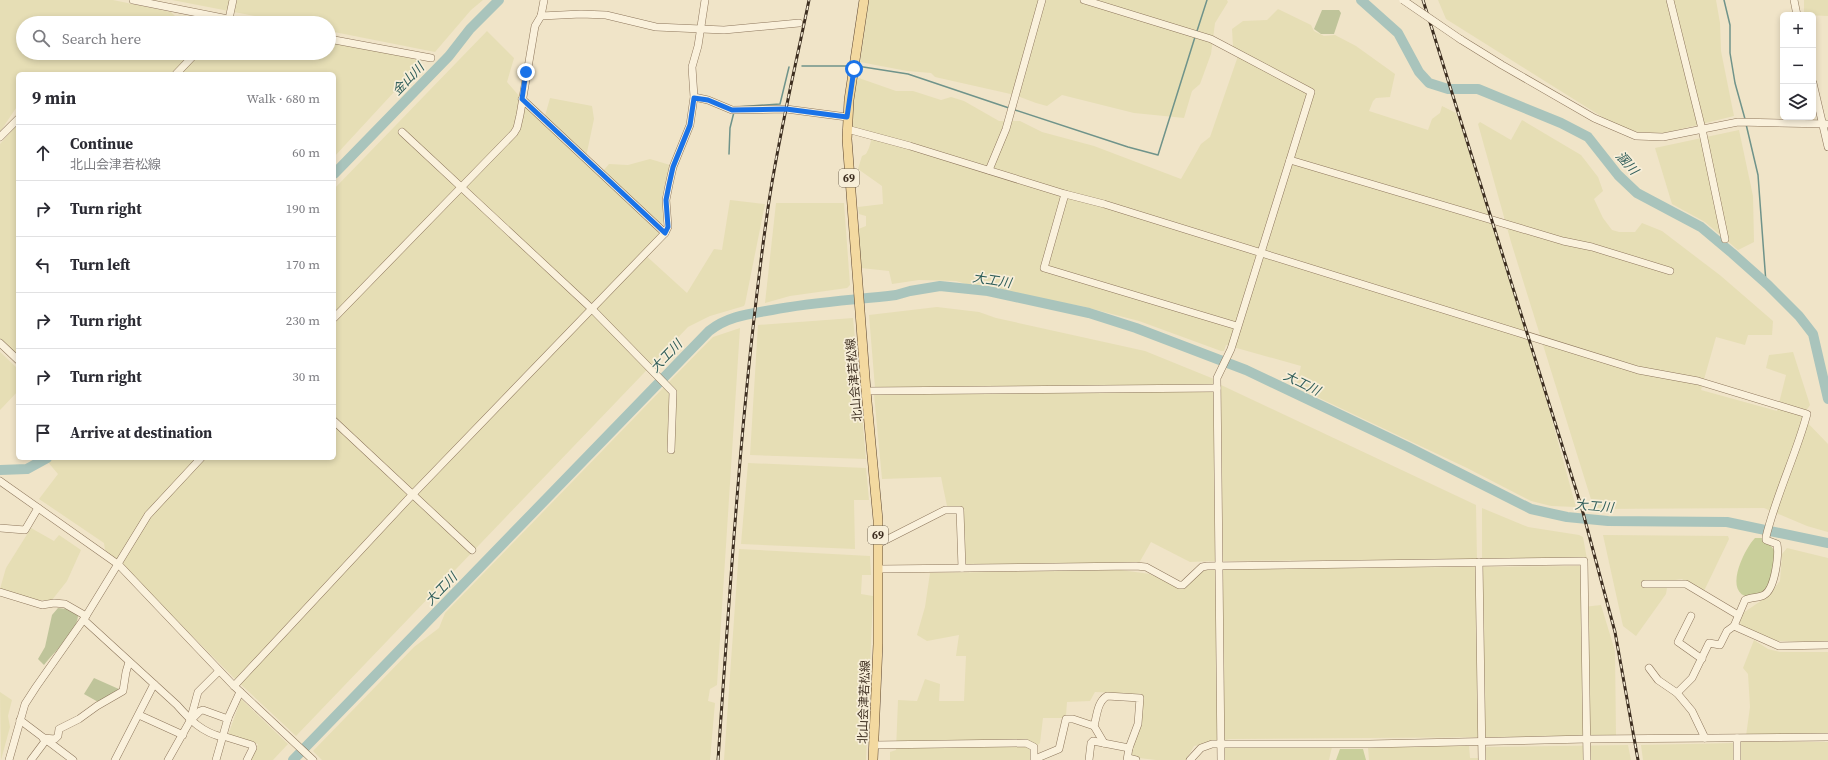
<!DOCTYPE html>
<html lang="en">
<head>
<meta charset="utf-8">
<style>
	:root { --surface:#fff; --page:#f2f2f3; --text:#2b2b33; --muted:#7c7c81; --line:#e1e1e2 }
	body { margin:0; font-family:"Source Serif 4","Noto Sans JP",serif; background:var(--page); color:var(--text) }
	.controls { position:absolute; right:12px; top:12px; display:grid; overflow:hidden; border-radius:6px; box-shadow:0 2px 6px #0003 }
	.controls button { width:36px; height:36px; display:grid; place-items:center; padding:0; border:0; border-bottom:1px solid var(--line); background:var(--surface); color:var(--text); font:20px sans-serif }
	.stop { position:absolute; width:12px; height:12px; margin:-9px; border:3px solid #1a73e8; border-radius:50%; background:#fff }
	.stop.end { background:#1a73e8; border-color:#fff; box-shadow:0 1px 4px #0008 }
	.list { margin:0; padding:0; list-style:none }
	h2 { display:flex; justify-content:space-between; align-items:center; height:52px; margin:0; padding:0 16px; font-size:17px }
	h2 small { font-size:13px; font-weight:400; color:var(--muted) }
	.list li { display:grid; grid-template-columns:26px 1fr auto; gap:12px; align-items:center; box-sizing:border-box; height:56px; padding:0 16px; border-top:1px solid var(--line) }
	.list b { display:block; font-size:15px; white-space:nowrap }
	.list p { margin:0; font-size:13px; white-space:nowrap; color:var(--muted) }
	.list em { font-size:13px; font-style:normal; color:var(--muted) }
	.icon { flex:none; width:22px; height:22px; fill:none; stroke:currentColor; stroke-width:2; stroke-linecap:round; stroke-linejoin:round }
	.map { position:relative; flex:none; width:1828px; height:760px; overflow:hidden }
	.search { position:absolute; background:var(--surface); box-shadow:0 2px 6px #0003; left:16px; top:16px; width:320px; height:44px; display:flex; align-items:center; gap:10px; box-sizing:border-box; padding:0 14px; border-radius:22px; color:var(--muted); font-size:15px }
	.panel { position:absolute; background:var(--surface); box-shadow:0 2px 6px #0003; left:16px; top:72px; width:320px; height:388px; border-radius:6px }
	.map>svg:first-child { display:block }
	.farmland { fill:#e6deb5 }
	.green { fill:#c9cf9b }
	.cemetery { fill:#bfc49a }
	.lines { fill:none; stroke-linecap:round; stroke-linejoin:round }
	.stream { stroke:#6f938a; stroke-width:1.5 }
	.river { stroke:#a9c4bc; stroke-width:10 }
	.minor-casing { stroke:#8d765c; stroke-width:8 }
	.major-casing { stroke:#5b4430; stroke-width:10 }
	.minor { stroke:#faf1dc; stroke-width:7 }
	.major { stroke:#f3d9a0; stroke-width:9 }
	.rail-casing { stroke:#3d2e20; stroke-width:3 }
	.rail { stroke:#f7eed8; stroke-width:1.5; stroke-dasharray:4.5; stroke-linecap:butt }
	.minor-bridge-casing { stroke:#8d765c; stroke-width:8; stroke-linecap:butt }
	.minor-bridge { stroke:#faf1dc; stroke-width:7 }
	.route { stroke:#1a73e8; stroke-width:5 }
	.labels { text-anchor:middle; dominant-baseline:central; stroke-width:3.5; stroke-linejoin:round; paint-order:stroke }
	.shield { fill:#f7eed8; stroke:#756857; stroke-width:1 }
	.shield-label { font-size:11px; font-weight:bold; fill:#3d2e20 }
	.street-label { font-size:12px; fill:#3d2e20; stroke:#f7eed8 }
	.water-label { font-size:13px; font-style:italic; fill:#2f5d5a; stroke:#f7eed8 }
</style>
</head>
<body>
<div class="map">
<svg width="1828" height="760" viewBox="0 0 1828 760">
	<rect width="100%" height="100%" fill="#f0e4c8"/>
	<!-- farmland -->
	<g class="farmland">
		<polygon points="0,0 113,0 171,12 182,23 23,23 23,53 329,53 329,40 421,59 419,65 334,157 334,74 18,74 18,105 0,132"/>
		<polygon points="172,0 483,0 471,10 435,52 329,31 329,23 290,23"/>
		<polygon points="869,0 1227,0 1228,2 1215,23 1211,54 1200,84 1192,91 1184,118 1134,113 1062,95 1047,106 1036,103 1015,95 935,77 931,73 907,71 860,62"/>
		<polygon points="1438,0 1716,0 1720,23 1721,51 1734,116 1665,133 1638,132 1615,125 1446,19"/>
		<polygon points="1804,0 1828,0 1828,16 1804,15"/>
		<polygon points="1278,9 1311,25 1314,31 1324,36 1335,35 1356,46 1395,74 1390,97 1376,98 1373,101 1369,111 1428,130 1432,119 1440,113 1442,106 1456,113 1493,219 1528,333 1576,507 1551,506 1531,501 1467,468 1296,387 1301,366 1226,345 1224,351 1221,351 1139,321 1081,306 973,286 956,281 919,280 892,284 889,271 861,268 856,230 866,226 866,216 859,214 858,207 883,204 882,186 858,169 862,156 866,154 869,148 873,134 850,128 856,77 896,91 913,91 941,100 951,97 964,101 999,121 1020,121 1042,132 1094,146 1181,179 1201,144 1210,137 1238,56 1233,47 1232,29 1243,21 1267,20"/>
		<polygon points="487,31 514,58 507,82 543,123 550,98 592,106 594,119 586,157 603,171 609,164 628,165 650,159 670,165 662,197 663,221 660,234 642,252 687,293 714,249 722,250 730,200 765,204 745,304 744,306 710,316 688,327 296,736 233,677 123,566 105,550 104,543 39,499 58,474 47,461 53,458 334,458 334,189"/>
		<polygon points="1522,120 1581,155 1598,177 1603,191 1594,199 1603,218 1612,230 1619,232 1635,232 1642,223 1662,231 1721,276 1773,321 1772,335 1748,335 1745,345 1716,337 1701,390 1777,411 1786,375 1766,368 1769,355 1793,352 1810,405 1802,417 1828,444 1828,532 1807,526 1764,508 1594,509 1511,242 1478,124 1480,122 1511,140"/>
		<polygon points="18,124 18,358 0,341 0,144"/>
		<polygon points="1739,130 1753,196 1754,242 1738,250 1705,222 1672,204 1655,148"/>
		<polygon points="776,203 844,203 850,285 847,288 790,296 765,303"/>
		<polygon points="937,307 979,312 996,318 1145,351 1214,379 1214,386 875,388 869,315"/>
		<polygon points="853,318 866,459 750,455 758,325"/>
		<polygon points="740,328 717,685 710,689 708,701 715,703 710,760 322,760 313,751 414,647 439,628 445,613 700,350 713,337"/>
		<polygon points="0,352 18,369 18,391 0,410"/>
		<polygon points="1221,385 1476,505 1477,559 1223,561"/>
		<polygon points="1214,391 1215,561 1190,562 1151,542 1139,563 966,564 963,507 947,506 941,477 882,479 874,394"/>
		<polygon points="748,463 866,468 869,500 854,500 855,549 741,544"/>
		<polygon points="1482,508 1528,527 1579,535 1583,537 1587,559 1482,559"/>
		<polygon points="31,528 54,541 59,535 81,550 67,581 52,600 31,600 0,589 6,568"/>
		<polygon points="1603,535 1728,536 1729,539 1703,593 1682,579 1668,581 1666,594 1636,636 1623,626"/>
		<polygon points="1787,548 1828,558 1828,642 1775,641 1742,627 1740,622 1743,613 1768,596 1780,581 1782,554"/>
		<polygon points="739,549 870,556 871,575 862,575 861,594 873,596 866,760 724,760"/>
		<polygon points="1581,566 1583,607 1601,605 1615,651 1616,736 1230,739 1194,746 1186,760 1156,760 1131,757 1135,741 1142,722 1142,694 1095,692 1090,701 1067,702 1066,715 1063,718 1043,718 1040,743 1032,750 1031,760 890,760 890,752 896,750 898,700 917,701 925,679 940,684 939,701 964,701 966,656 956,656 959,635 927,641 917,635 925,607 930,573 1121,570 1150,574 1181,589 1187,586 1202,571 1209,569"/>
		<polygon points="1754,640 1768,649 1780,652 1828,652 1828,734 1746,736 1750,707 1748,674 1743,668"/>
		<polygon points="0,692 12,700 8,716 10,727 1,760"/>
		<polygon points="241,699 288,744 273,760 251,760 258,744 228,735"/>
		<polygon points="1741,742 1828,742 1828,760 1643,760 1641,745 1733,743 1735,746 1740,745"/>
		<polygon points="1628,745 1631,760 1369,760 1368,747 1469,746 1470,758 1485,758 1485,748 1487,747"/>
		<polygon points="1332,747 1329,760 1225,760 1225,748"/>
	</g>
	<!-- green -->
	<g class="green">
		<path d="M1755,538h10l9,12 2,28 -18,19c-4,0 -10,1 -13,-1 -20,-8 0,-48 10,-58z"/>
		<polygon points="1340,749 1363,749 1366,760 1336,760"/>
	</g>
	<!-- cemetery -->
	<g class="cemetery">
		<polygon points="1322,10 1339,10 1341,13 1334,34 1321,34 1314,29"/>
		<path d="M58,608l9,1 11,5c1,16 -24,38 -34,51l-6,-6 7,-12 7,-32z"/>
		<polygon points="94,678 121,690 100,703 84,694"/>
	</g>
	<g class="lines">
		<!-- stream -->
		<g class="stream">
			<polyline points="1724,0 1730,25 1730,53 1735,83 1745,119"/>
			<polyline points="1197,31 1207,0"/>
			<polyline points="802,66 852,66"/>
			<polyline points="857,66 908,74 1009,108"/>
			<polyline points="736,107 780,104 789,67"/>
			<polyline points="1015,110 1128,147 1158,155 1195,37"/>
			<polyline points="1746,124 1758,175 1766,283"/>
			<polyline points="729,154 730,128 734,112"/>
		</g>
		<!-- river -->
		<g class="river">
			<polyline points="1361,0 1398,33 1419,72 1429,83 1448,89 1478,89 1561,123 1588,137 1618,175 1637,193 1701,227 1732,253 1768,285 1799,316 1813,334 1828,399"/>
			<polyline points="334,174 449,56 470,29 499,0"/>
			<polyline points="0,470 27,469 47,458"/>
			<path d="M293,760l416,-429c19,-15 40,-17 63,-21 41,-8 83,-10 124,-15l14,-4 30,-5 48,5 101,22 47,15 110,42 162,77 123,62 36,8 41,4 119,1 101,21"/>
		</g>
		<defs>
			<g id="minor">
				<polyline points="133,0 248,23"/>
				<polyline points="705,0 698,46 692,67 694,97 708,100 732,110 786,109 847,117"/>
				<polyline points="1084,0 1211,39 1311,92 1231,349 1217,378 1221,760"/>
				<polyline points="1670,0 1702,129 1725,239"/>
				<polyline points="1794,0 1797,15"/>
				<polyline points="541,16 581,14 606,15 656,27 724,30 799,23"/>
				<polyline points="226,22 229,19 233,0"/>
				<polyline points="329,39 431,58"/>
				<polyline points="1460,39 1502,65 1594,118 1636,136 1663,137 1738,122 1828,124"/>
				<polyline points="176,74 196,53"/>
				<polyline points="1813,83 1828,147"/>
				<polyline points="522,99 665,233"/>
				<path d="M847,129l63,17 155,48 39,10 534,166 60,11 109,33c-11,41 -31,81 -41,123v3l11,4c2,11 -2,45 -13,51 -5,3 -13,2 -19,5l-11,26 -7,5 -7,14 -11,-2 -17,35 -15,15 15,18 13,27"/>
				<polyline points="402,132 592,309 673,392 671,450"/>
				<polyline points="0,137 18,119"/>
				<polyline points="1290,160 1563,241 1592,247 1670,271"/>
				<polyline points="989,170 1006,129 1042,0"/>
				<polyline points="1065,194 1044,268 1237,326"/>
				<polyline points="334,318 514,133 517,128 520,115 535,26 541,16 544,0"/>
				<polyline points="0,343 18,360"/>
				<polyline points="866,391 1217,388"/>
				<polyline points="334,421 472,550"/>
				<polyline points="0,481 119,565 234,686 313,760"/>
				<polyline points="0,528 25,530 38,508"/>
				<polyline points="878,544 945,510 960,510 962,568"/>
				<polyline points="1479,562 1482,760"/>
				<polyline points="879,569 1136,566 1146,567 1179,585 1183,585 1202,567 1207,566 1584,561 1587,760"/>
				<polyline points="1645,584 1686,584 1738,615"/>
				<polyline points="0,592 42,605 54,603 65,604 86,616"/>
				<polyline points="1691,616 1678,642 1702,659"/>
				<path d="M84,620l93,85c14,16 25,27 45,32"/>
				<polyline points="1734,626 1779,646 1828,645"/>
				<polyline points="1649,668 1658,680 1677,693"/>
				<polyline points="234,686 412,495 665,233 668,227 666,200 669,185 673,167 690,125 694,97"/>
				<polyline points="139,715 183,735"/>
				<polyline points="20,720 73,760"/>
				<polyline points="190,721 200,711 203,710 228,719"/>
				<polyline points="1094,726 1104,743"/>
				<polyline points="223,736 252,745 253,748 247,760"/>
				<polyline points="43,738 55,739 58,736 59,729 79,719 97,706 123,691 126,672 129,662"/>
				<polyline points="1737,738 1737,760"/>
				<polyline points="874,745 1026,743 1034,747 1034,760"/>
				<polyline points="1128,758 1136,760"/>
				<path d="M1035,759l24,-10 7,-30h7l21,7c3,-10 3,-24 13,-30l33,2 -2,26 -9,24 -2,12"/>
				<polyline points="9,760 25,704 36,687 86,616 148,515 201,458"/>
				<polyline points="31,760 46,740"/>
				<polyline points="115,760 154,684"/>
				<polyline points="168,760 190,721 198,692 219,671"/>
				<polyline points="216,760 228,718 240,692"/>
				<polyline points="1089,760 1091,743 1093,741 1129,748"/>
				<polyline points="1190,760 1201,748 1212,744 1370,744 1587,739 1828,737"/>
			</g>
			<polyline id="major" points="864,0 849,100 847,139 866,391 878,520 878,644 873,760"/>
		</defs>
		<!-- minor casing -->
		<use href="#minor" class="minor-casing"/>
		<!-- major casing -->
		<use href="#major" class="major-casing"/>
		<!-- minor -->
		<use href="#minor" class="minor"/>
		<!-- major -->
		<use href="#major" class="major"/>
		<defs>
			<g id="rail">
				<polyline points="1423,0 1582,509 1615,632 1638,760"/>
				<path d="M718,760c13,-184 24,-369 50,-552 10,-70 27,-139 41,-208"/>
			</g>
		</defs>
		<!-- rail casing -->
		<use href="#rail" class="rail-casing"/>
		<!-- rail -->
		<use href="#rail" class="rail"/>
		<defs>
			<polyline id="minor-bridge" points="1403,0 1460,39"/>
		</defs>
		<!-- minor-bridge casing -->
		<use href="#minor-bridge" class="minor-bridge-casing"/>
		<!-- minor-bridge -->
		<use href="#minor-bridge" class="minor-bridge"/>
	</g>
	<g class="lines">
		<!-- route -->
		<polyline class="route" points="526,72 522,99 665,233 668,227 666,200 669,185 673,167 690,125 694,98 708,100 732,110 786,109 847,117 854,69"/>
	</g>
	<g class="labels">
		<!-- shield labels -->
		<g class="shield">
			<rect x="839" y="169" width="20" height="18" rx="3"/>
			<rect x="868" y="526" width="20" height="18" rx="3"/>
		</g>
		<g class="shield-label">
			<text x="849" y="178">69</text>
			<text x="878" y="535">69</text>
		</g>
		<!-- street labels -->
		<g class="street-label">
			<text transform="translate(854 380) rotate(-95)">北山会津若松線</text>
			<text transform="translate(864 702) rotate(-88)">北山会津若松線</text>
		</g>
		<!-- water labels -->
		<g class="water-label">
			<text transform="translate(408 79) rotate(-46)">金山川</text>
			<text transform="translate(1627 163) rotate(48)">溷川</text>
			<text transform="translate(992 280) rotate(9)">大工川</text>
			<text transform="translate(666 356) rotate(-46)">大工川</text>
			<text transform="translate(1302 383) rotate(26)">大工川</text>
			<text transform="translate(1594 506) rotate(5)">大工川</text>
			<text transform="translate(441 589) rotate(-46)">大工川</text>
		</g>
	</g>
</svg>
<div class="controls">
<button>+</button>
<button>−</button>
<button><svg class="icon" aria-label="layers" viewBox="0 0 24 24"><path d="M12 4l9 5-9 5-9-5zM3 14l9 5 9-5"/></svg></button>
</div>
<div class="stop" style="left:854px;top:69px"></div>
<div class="stop end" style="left:526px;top:72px"></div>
<div class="search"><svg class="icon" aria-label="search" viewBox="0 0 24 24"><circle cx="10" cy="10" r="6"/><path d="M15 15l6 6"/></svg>Search here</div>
<section class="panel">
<h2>9 min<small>Walk · 680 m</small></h2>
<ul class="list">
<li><svg class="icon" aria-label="ahead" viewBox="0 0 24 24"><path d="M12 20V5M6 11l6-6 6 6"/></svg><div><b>Continue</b><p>北山会津若松線</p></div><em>60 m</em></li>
<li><svg class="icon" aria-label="right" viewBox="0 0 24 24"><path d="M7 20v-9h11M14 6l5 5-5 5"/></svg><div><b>Turn right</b></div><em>190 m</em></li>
<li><svg class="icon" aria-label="left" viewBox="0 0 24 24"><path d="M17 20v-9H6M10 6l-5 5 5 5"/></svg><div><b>Turn left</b></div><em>170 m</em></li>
<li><svg class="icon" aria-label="right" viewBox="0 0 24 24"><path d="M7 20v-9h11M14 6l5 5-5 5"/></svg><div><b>Turn right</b></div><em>230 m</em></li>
<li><svg class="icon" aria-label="right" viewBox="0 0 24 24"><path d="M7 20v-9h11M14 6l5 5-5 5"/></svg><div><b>Turn right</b></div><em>30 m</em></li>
<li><svg class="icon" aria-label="arrive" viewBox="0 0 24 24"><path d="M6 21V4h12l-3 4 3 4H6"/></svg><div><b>Arrive at destination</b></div></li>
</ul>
</section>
</div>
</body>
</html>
